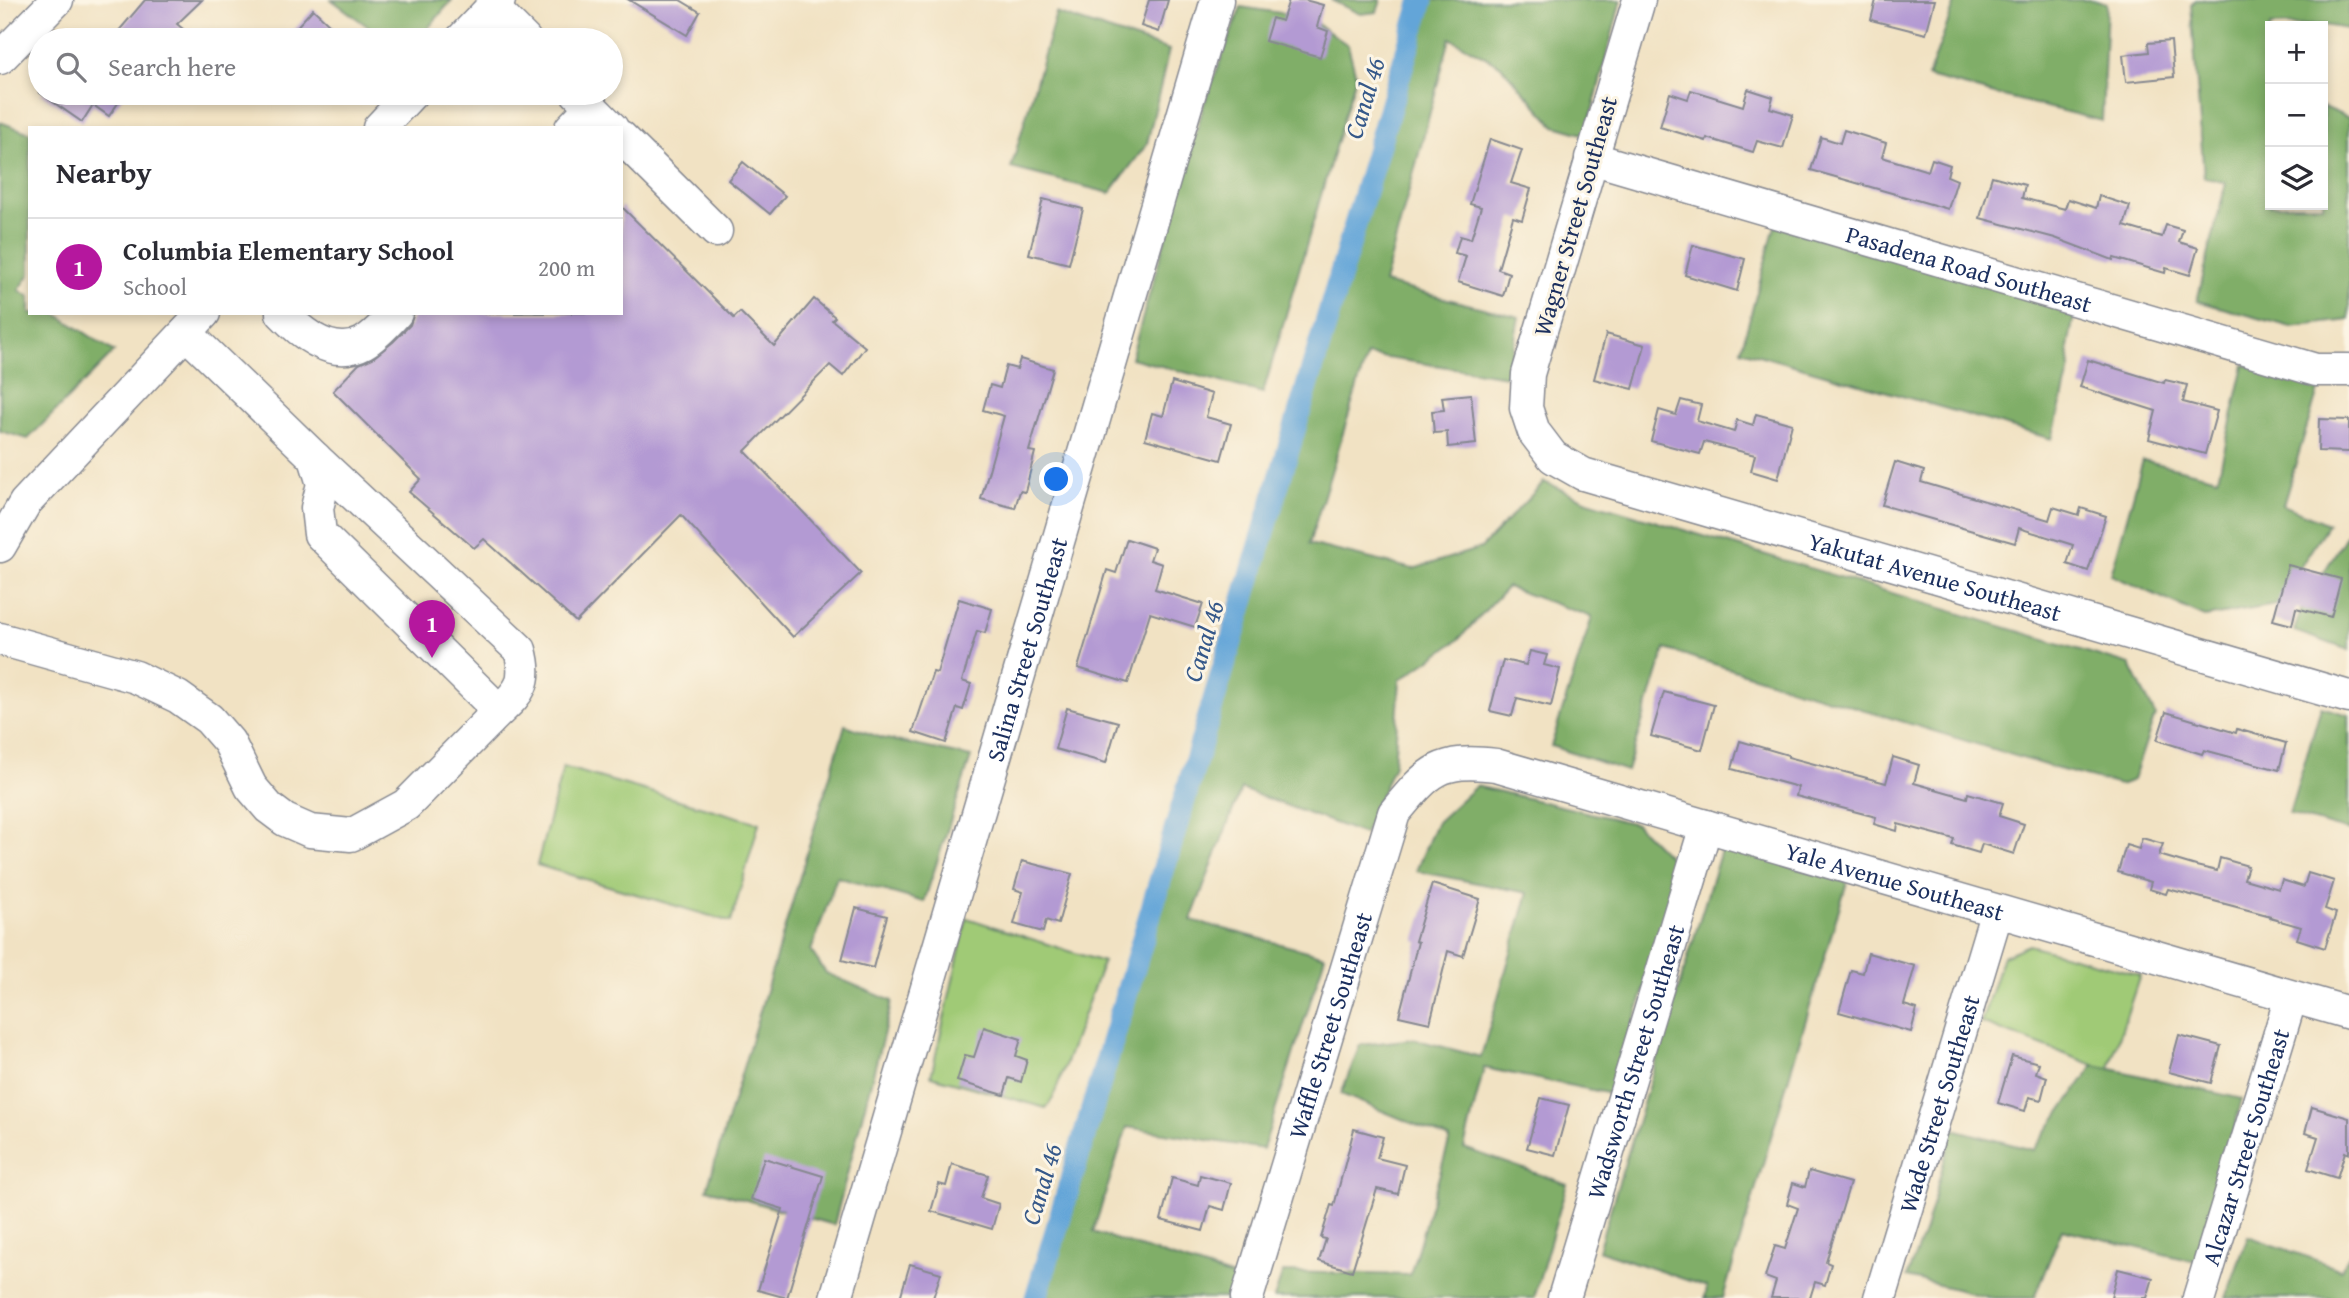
<!DOCTYPE html>
<html lang="en">
<head>
<meta charset="utf-8">
<style>
	:root { --surface:#fff; --page:#f2f2f3; --text:#2b2b33; --muted:#7c7c81; --line:#e1e1e2; --accent:#b5179e }
	body { margin:0; font-family:"Gentium Book Plus",serif; background:var(--page); color:var(--text) }
	.controls { position:absolute; right:21px; top:21px; display:grid; overflow:hidden; border-radius:0px; box-shadow:0 4px 10px #0003 }
	.controls button { width:63px; height:63px; display:grid; place-items:center; padding:0; border:0; border-bottom:2px solid var(--line); background:var(--surface); color:var(--text); font:35px sans-serif }
	.you { position:absolute; left:1057px; top:480px; width:24px; height:24px; margin:-18px; border:5px solid #fff; border-radius:50%; background:#1a73e8; box-shadow:0 0 0 10px #1a73e833 }
	.badge { display:grid; place-items:center; width:46px; height:46px; border-radius:50%; background:var(--accent); color:#fff; font-size:23px; font-weight:700 }
	.pin { position:absolute; translate:-50% -58px; filter:drop-shadow(0 2px 4px #0008) }
	.pin::after { content:''; position:absolute; top:37px; width:24px; height:21px; background:inherit; clip-path:polygon(0 0,100% 0,50% 100%) }
	.list { margin:0; padding:0; list-style:none }
	h2 { display:flex; justify-content:space-between; align-items:center; height:91px; margin:0; padding:0 28px; font-size:30px }
	h2 small { font-size:23px; font-weight:400; color:var(--muted) }
	.list li { display:grid; grid-template-columns:46px 1fr auto; gap:21px; align-items:center; box-sizing:border-box; height:98px; padding:0 28px; border-top:2px solid var(--line) }
	.list b { display:block; font-size:26px; white-space:nowrap }
	.list p { margin:0; font-size:23px; white-space:nowrap; color:var(--muted) }
	.list em { font-size:23px; font-style:normal; color:var(--muted) }
	.icon { flex:none; width:38px; height:38px; fill:none; stroke:currentColor; stroke-width:2; stroke-linecap:round; stroke-linejoin:round }
	.map { position:relative; flex:none; width:2349px; height:1298px; overflow:hidden }
	.search { position:absolute; background:var(--surface); box-shadow:0 4px 10px #0003; left:28px; top:28px; width:595px; height:77px; display:flex; align-items:center; gap:18px; box-sizing:border-box; padding:0 24px; border-radius:38px; color:var(--muted); font-size:26px }
	.panel { position:absolute; background:var(--surface); box-shadow:0 4px 10px #0003; left:28px; top:126px; width:595px; height:189px; border-radius:0px }
	.map>svg:first-child { display:block }
	.green { fill:#a0ca76; stroke:#5e7c6a; stroke-width:2 }
	.forest { fill:#80ae67; stroke:#4e6e62; stroke-width:2 }
	.lines { fill:none; stroke-linecap:round; stroke-linejoin:round }
	.canal { stroke:#64a5d8; stroke-width:23 }
	.building { fill:#b39ad3 }
	.minor-casing { stroke:#868890; stroke-width:35 }
	.minor { stroke:#fff; stroke-width:32 }
	.labels { text-anchor:middle; dominant-baseline:central; stroke-width:6; stroke-linejoin:round; paint-order:stroke }
	.street-label { font-size:24px; fill:#1b2f5e; stroke:#fcf5e5 }
	.water-label { font-size:26px; font-style:italic; fill:#355889; stroke:#fcf5e5 }
</style>
</head>
<body>
<div class="map">
<svg width="2349" height="1298" viewBox="0 0 2349 1298">
	<rect width="100%" height="100%" fill="#fcf5e5"/>
	<filter id="ink" filterUnits="userSpaceOnUse"><feTurbulence type="fractalNoise" baseFrequency=".0143" numOctaves="2"/><feDisplacementMap in="SourceGraphic" scale="14" xChannelSelector="R" yChannelSelector="G"/><feConvolveMatrix kernelMatrix="1 2 1 2 8 2 1 2 1" color-interpolation-filters="sRGB"/></filter>
	<filter id="wash" filterUnits="userSpaceOnUse"><feTurbulence type="fractalNoise" baseFrequency=".00686" numOctaves="4" result="noise"/><feDisplacementMap in="SourceGraphic" scale="28" xChannelSelector="R" yChannelSelector="G"/><feGaussianBlur stdDeviation="1.57" result="paint"/><feColorMatrix in="noise" values="0 0 0 0 0 0 0 0 0 0 0 0 0 0 0 0 0 1.4 0 .05"/><feComposite in="paint" operator="in"/></filter>
	<g filter="url(#wash)">
		<rect width="100%" height="100%" fill="#f1e2c3"/>
		<!-- green -->
		<g class="green">
			<polygon points="563,767 759,823 731,922 537,865"/>
			<polygon points="967,918 1103,962 1053,1098 1046,1108 931,1076"/>
			<polygon points="2029,945 2140,975 2109,1068 2094,1065 1981,1023 2003,956"/>
		</g>
		<!-- forest -->
		<g class="forest">
			<polygon points="332,0 452,0 418,40 380,40 378,34"/>
			<polygon points="1331,0 1381,0 1377,12 1360,14"/>
			<polygon points="1430,0 1621,0 1586,135 1555,126 1500,65 1450,38 1384,283 1519,317 1508,376 1367,355 1309,544 1413,569 1481,548 1544,482 1588,501 2130,665 2155,715 2133,780 2120,785 2058,769 1665,649 1627,771 1551,746 1592,617 1507,587 1458,640 1400,680 1394,765 1364,834 1241,789 1191,920 1325,956 1263,1149 1127,1127 1093,1232 1236,1278 1230,1298 1043,1298"/>
			<polygon points="1956,0 2093,0 2107,4 2102,121 1928,77"/>
			<polygon points="2196,0 2349,0 2349,29 2323,25 2270,26 2270,205 2323,205 2323,107 2349,118 2349,320 2291,327 2197,301 2226,183 2204,177 2191,5"/>
			<polygon points="1241,7 1307,17 1348,45 1356,76 1263,393 1131,358 1205,101"/>
			<polygon points="1056,13 1169,50 1147,144 1110,193 1011,168"/>
			<polygon points="0,122 30,133 30,274 19,290 30,297 30,313 55,313 114,352 28,439 0,431"/>
			<polygon points="1775,226 2075,311 2068,347 2070,368 2052,439 1741,350"/>
			<polygon points="2244,365 2321,381 2283,505 2328,524 2276,605 2205,617 2111,575 2143,460 2218,478"/>
			<polygon points="2349,531 2349,650 2294,631 2302,608"/>
			<polygon points="2321,707 2349,715 2349,831 2289,814"/>
			<polygon points="845,725 882,738 971,757 924,902 837,877 811,951 826,973 892,1001 834,1225 707,1189"/>
			<polygon points="1476,786 1636,824 1681,869 1612,1094 1484,1068 1464,1148 1567,1184 1534,1298 1274,1298 1283,1272 1410,1275 1450,1139 1341,1094 1360,1045 1414,1039 1481,1057 1528,893 1416,871 1436,823"/>
			<polygon points="1722,847 1847,882 1723,1298 1705,1298 1707,1287 1598,1250"/>
			<polygon points="2094,1065 2242,1099 2200,1263 2062,1229 2034,1298 1991,1298 1907,1277 1925,1230 1953,1129 2033,1150"/>
			<polygon points="2248,1236 2341,1269 2349,1256 2349,1298 2226,1298"/>
		</g>
		<g class="lines">
			<!-- canal -->
			<polyline class="canal" points="1036,1298 1422,0"/>
		</g>
		<g id="blocks">
			<!-- building -->
			<g class="building">
				<polygon points="145,0 202,0 177,24 196,40 111,40"/>
				<polygon points="629,0 680,0 700,12 687,35"/>
				<polygon points="1149,0 1168,0 1159,32 1141,26"/>
				<polygon points="1289,0 1305,0 1323,5 1317,27 1328,31 1320,57 1265,41 1272,18 1282,21"/>
				<polygon points="1876,0 1935,0 1926,34 1871,20"/>
				<polygon points="313,9 346,40 303,40 293,31"/>
				<polygon points="2171,41 2174,77 2126,82 2123,55 2149,52 2148,43"/>
				<polygon points="1748,89 1773,97 1770,108 1793,115 1783,148 1757,141 1753,152 1707,138 1706,141 1660,127 1670,93 1688,99 1691,90 1743,106"/>
				<polygon points="40,93 125,93 109,116 93,105 82,122"/>
				<polygon points="1844,130 1886,143 1882,157 1928,171 1932,159 1950,165 1947,176 1957,180 1948,209 1811,170 1821,137 1840,143"/>
				<polygon points="1490,139 1522,150 1511,183 1531,189 1522,220 1513,217 1498,269 1509,273 1503,296 1458,282 1466,256 1455,253 1460,236 1471,239 1481,207 1470,204"/>
				<polygon points="743,162 785,196 770,214 728,180"/>
				<polygon points="1992,176 2025,185 2022,198 2065,209 2068,199 2096,208 2099,196 2130,206 2124,226 2162,237 2166,225 2183,230 2179,242 2198,248 2190,275 2166,268 2165,273 2114,258 2113,260 2055,238 1980,218"/>
				<polygon points="1043,199 1083,209 1069,264 1029,254"/>
				<polygon points="621,206 734,318 740,312 774,346 814,299 835,317 832,320 865,347 843,376 830,365 745,451 861,573 793,637 681,515 576,622 484,539 474,548 409,492 421,479 333,391 359,364 373,358 393,342 410,325 414,313 621,313"/>
				<polygon points="1693,245 1745,259 1737,291 1685,275"/>
				<polygon points="1606,334 1645,345 1633,389 1594,379"/>
				<polygon points="1020,359 1053,369 1029,451 1035,452 1025,492 1020,491 1015,508 981,499 1004,416 983,410 990,385 1000,388 1006,366 1017,369"/>
				<polygon points="2088,360 2164,383 2165,380 2187,385 2183,402 2217,411 2205,454 2149,439 2156,411 2080,387"/>
				<polygon points="1172,382 1212,394 1206,417 1231,424 1221,460 1145,439 1152,413 1163,416"/>
				<polygon points="1471,394 1476,444 1448,447 1447,432 1434,433 1432,411 1444,410 1442,397"/>
				<polygon points="1681,400 1701,405 1697,421 1734,432 1737,420 1753,425 1756,414 1792,424 1778,479 1751,471 1755,455 1704,442 1700,454 1651,441 1659,410 1676,415"/>
				<polygon points="2319,419 2349,420 2349,452 2318,451"/>
				<polygon points="1895,462 1924,471 1921,482 2049,520 2053,507 2079,515 2081,508 2106,516 2088,571 2067,564 2073,545 2019,528 2015,543 1882,505"/>
				<polygon points="1127,539 1154,548 1150,560 1162,564 1155,589 1203,604 1195,627 1150,613 1128,683 1078,668 1107,570 1116,573"/>
				<polygon points="2288,565 2341,579 2331,617 2296,608 2292,625 2273,620"/>
				<polygon points="959,599 992,609 985,633 977,631 962,681 971,684 963,710 957,708 946,743 913,732 933,672 937,673"/>
				<polygon points="1530,651 1547,655 1544,665 1560,669 1551,706 1517,698 1512,716 1490,711 1503,660 1526,665"/>
				<polygon points="1664,692 1714,705 1702,750 1651,736"/>
				<polygon points="1067,708 1118,722 1106,763 1055,749"/>
				<polygon points="2166,712 2236,733 2237,729 2286,743 2279,770 2204,750 2202,754 2157,740"/>
				<polygon points="1740,741 1788,755 1788,757 1886,783 1893,757 1919,765 1914,783 1967,798 1968,793 2003,803 1999,816 2024,824 2014,854 1982,844 1979,853 1952,845 1954,839 1898,824 1897,831 1874,824 1876,817 1796,796 1798,787 1732,769"/>
				<polygon points="2142,838 2163,844 2159,855 2196,866 2217,871 2220,858 2248,866 2244,879 2279,889 2282,880 2304,887 2308,873 2334,881 2325,909 2336,913 2325,948 2297,939 2301,927 2270,918 2271,916 2168,889 2166,894 2149,889 2151,882 2118,872 2126,845 2139,849"/>
				<polygon points="1022,861 1072,874 1058,924 1046,920 1043,932 1014,924 1023,892 1014,889"/>
				<polygon points="1432,884 1480,899 1463,956 1448,951 1430,1023 1399,1016 1418,942 1415,941"/>
				<polygon points="856,908 887,916 873,968 842,960"/>
				<polygon points="1868,953 1915,966 1904,1005 1917,1009 1911,1032 1839,1012 1851,970 1863,973"/>
				<polygon points="984,1027 1021,1039 1016,1056 1027,1060 1021,1082 1009,1078 1004,1095 957,1081 965,1055 974,1057"/>
				<polygon points="2179,1035 2221,1046 2211,1083 2169,1072"/>
				<polygon points="2012,1056 2039,1063 2036,1073 2047,1077 2041,1100 2029,1097 2025,1111 1998,1103"/>
				<polygon points="1541,1098 1569,1105 1555,1155 1527,1148"/>
				<polygon points="2312,1107 2349,1118 2349,1154 2345,1152 2337,1178 2308,1169 2318,1137 2305,1133"/>
				<polygon points="1354,1129 1383,1137 1377,1158 1405,1165 1398,1194 1377,1189 1352,1271 1319,1261 1326,1239 1321,1238 1331,1205 1334,1206"/>
				<polygon points="764,1158 823,1176 787,1298 758,1290 783,1209 751,1199"/>
				<polygon points="952,1164 988,1175 981,1198 999,1204 992,1229 931,1211 939,1184 946,1186"/>
				<polygon points="1809,1171 1850,1183 1826,1262 1831,1264 1825,1285 1815,1282 1810,1298 1771,1298 1776,1281 1765,1277 1775,1246 1785,1249 1798,1208 1787,1204 1793,1183 1805,1187"/>
				<polygon points="1200,1175 1231,1183 1224,1210 1210,1206 1203,1231 1161,1220 1172,1178 1198,1185"/>
				<polygon points="910,1264 941,1273 933,1298 900,1298"/>
				<polygon points="2118,1269 2153,1278 2147,1298 2111,1298"/>
			</g>
		</g>
	</g>
	<g filter="url(#ink)">
		<use href="#blocks" fill-opacity="0" stroke="#868890" stroke-width="2"/>
		<g class="lines">
			<defs>
				<g id="minor">
					<path id="s1" d="M1639,0l-111,374 -2,34 8,24 19,25 30,17 766,223"/>
					<polyline points="492,7 525,40"/>
					<polyline points="461,40 499,0"/>
					<polyline points="0,58 57,0"/>
					<polyline points="577,93 612,128"/>
					<polyline points="379,128 412,93"/>
					<polyline points="571,128 591,107"/>
					<polyline points="621,137 716,231"/>
					<path id="s2" d="M1591,158l725,212h33"/>
					<path d="M282,313c20,21 51,46 81,30 12,-7 24,-20 33,-30"/>
					<path d="M186,333l129,125 205,192c11,39 -6,45 -31,71"/>
					<polyline points="0,546 25,503 204,313"/>
					<polyline points="0,639 136,677 178,697 209,719 229,742 251,787 269,808 285,820 310,831 351,835 406,805 489,721 493,709 486,698 320,534 317,508 323,484 315,458"/>
					<path id="s3" d="M836,1298l381,-1298"/>
					<path id="s4" d="M1247,1298l147,-485c35,-42 45,-55 102,-48l853,248"/>
					<path id="s5" d="M1564,1298l142,-472"/>
					<path id="s6" d="M1880,1298l117,-387"/>
					<path id="s7" d="M2199,1298l92,-301"/>
				</g>
			</defs>
			<!-- minor casing -->
			<use href="#minor" class="minor-casing"/>
			<!-- minor -->
			<use href="#minor" class="minor"/>
		</g>
	</g>
	<g class="labels">
		<!-- street labels -->
		<g class="street-label">
			<text transform="translate(1575 216) rotate(-74)">Wagner Street Southeast</text>
			<text stroke="none"><textPath href="#s2" startOffset="394">Pasadena Road Southeast</textPath></text>
			<text stroke="none"><textPath href="#s1" startOffset="882">Yakutat Avenue Southeast</textPath></text>
			<text stroke="none"><textPath href="#s3" startOffset="676">Salina Street Southeast</textPath></text>
			<text stroke="none"><textPath href="#s4" startOffset="1043">Yale Avenue Southeast</textPath></text>
			<text stroke="none"><textPath href="#s4" startOffset="285">Waffle Street Southeast</textPath></text>
			<text stroke="none"><textPath href="#s5" startOffset="247">Wadsworth Street Southeast</textPath></text>
			<text stroke="none"><textPath href="#s6" startOffset="203">Wade Street Southeast</textPath></text>
			<text stroke="none"><textPath href="#s7" startOffset="158">Alcazar Street Southeast</textPath></text>
		</g>
		<!-- water labels -->
		<g class="water-label">
			<text transform="translate(1364 98) rotate(-73)">Canal 46</text>
			<text transform="translate(1203 641) rotate(-73)">Canal 46</text>
			<text transform="translate(1041 1184) rotate(-73)">Canal 46</text>
		</g>
	</g>
</svg>
<div class="controls">
<button>+</button>
<button>−</button>
<button><svg class="icon" aria-label="layers" viewBox="0 0 24 24"><path d="M12 4l9 5-9 5-9-5zM3 14l9 5 9-5"/></svg></button>
</div>
<div class="you"></div>
<div class="pin badge" style="left:432px;top:658px">1</div>
<div class="search"><svg class="icon" aria-label="search" viewBox="0 0 24 24"><circle cx="10" cy="10" r="6"/><path d="M15 15l6 6"/></svg>Search here</div>
<section class="panel">
<h2>Nearby<small></small></h2>
<ul class="list">
<li><span class="badge">1</span><div><b>Columbia Elementary School</b><p>School</p></div><em>200 m</em></li>
</ul>
</section>
</div>
</body>
</html>
